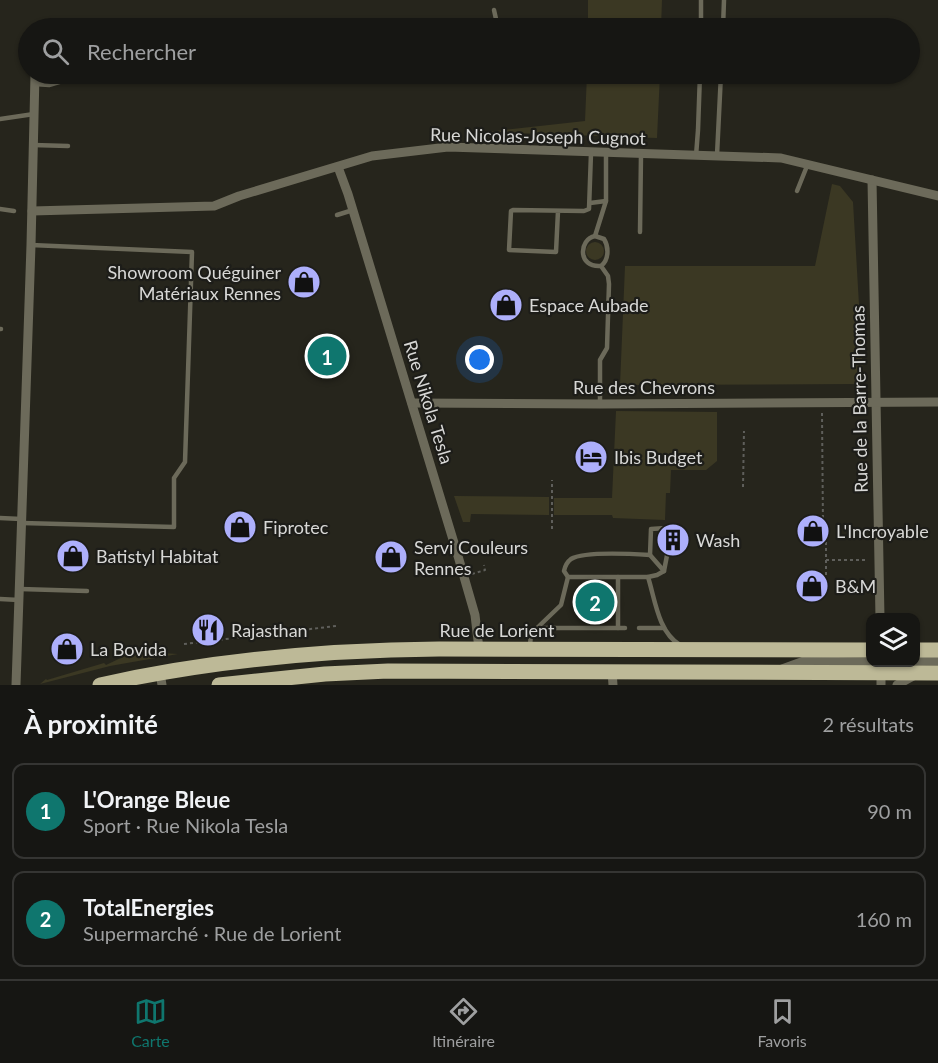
<!DOCTYPE html>
<html lang="fr">
<head>
<meta charset="utf-8">
<style>
	:root { --surface:#161613; --page:#1f1f1c; --text:#f1f3f6; --muted:#9e9fa0; --line:#353533; --accent:#0f766e }
	body { margin:0; font-family:Lato,sans-serif; background:var(--page); color:var(--text) }
	.controls { position:absolute; right:18px; bottom:18px; display:grid; overflow:hidden; border-radius:12px; box-shadow:0 2px 4px #0004 }
	.controls button { width:54px; height:54px; display:grid; place-items:center; padding:0; border:0; border-bottom:2px solid var(--line); background:var(--surface); color:var(--text); font:30px sans-serif }
	.you { position:absolute; left:480px; top:360px; width:21px; height:21px; margin:-15px; border:4px solid #fff; border-radius:50%; background:#1a73e8; box-shadow:0 0 0 9px #1a73e833 }
	.badge { display:grid; place-items:center; width:39px; height:39px; border-radius:50%; background:var(--accent); color:#fff; font-size:20px; font-weight:700 }
	.pin { position:absolute; translate:-50% -50%; border:3px solid #fff; box-shadow:0 2px 6px #0006 }
	.list { margin:0; padding:0; list-style:none }
	h2 { display:flex; justify-content:space-between; align-items:center; height:78px; margin:0; padding:0 24px; font-size:26px }
	h2 small { font-size:20px; font-weight:400; color:var(--muted) }
	.list li { display:grid; grid-template-columns:39px 1fr auto; gap:18px; align-items:center; box-sizing:border-box; height:96px; margin:0 12px 12px; padding:0 12px; border:2px solid var(--line); border-radius:12px }
	.list b { display:block; font-size:22px; white-space:nowrap }
	.list p { margin:0; font-size:20px; white-space:nowrap; color:var(--muted) }
	.list em { font-size:20px; font-style:normal; color:var(--muted) }
	.icon { flex:none; width:33px; height:33px; fill:none; stroke:currentColor; stroke-width:2; stroke-linecap:round; stroke-linejoin:round }
	.map { position:relative; flex:none; width:938px; height:685px; overflow:hidden }
	.search { position:absolute; background:var(--surface); box-shadow:0 2px 4px #0004; left:18px; right:18px; top:18px; height:66px; display:flex; align-items:center; gap:15px; box-sizing:border-box; padding:0 21px; border-radius:33px; color:var(--muted); font-size:22px }
	.sheet { height:294px; background:var(--surface) }
	nav { display:flex; justify-content:space-around; align-items:center; box-sizing:border-box; height:84px; border-top:2px solid var(--line); background:var(--surface); font-size:16px; color:var(--muted) }
	nav a { display:grid; justify-items:center; gap:3px }
	nav .on { color:var(--accent) }
	.map>svg:first-child { display:block }
	.built { fill:#26251c; fill-rule:evenodd }
	.green { fill:#3b3823 }
	.lines { fill:none; stroke-linecap:round; stroke-linejoin:round }
	.path { stroke:#5f5f5b; stroke-width:2; stroke-dasharray:3 3; stroke-linecap:butt }
	.lane { stroke:#6c6a5a; stroke-width:4.5 }
	.street { stroke:#6c6a5a; stroke-width:9 }
	.primary { stroke:#bdb997; stroke-width:15 }
	.labels { text-anchor:middle; dominant-baseline:central; stroke-width:4.5; stroke-linejoin:round; paint-order:stroke }
	.street-label { font-size:18px; fill:#d8d8d6; stroke:#1d1d19 }
	.poi-label { font-size:18px; fill:#d8d8d6; stroke:#1d1d19; text-anchor:start }
</style>
</head>
<body>
<div class="map">
<svg width="938" height="685" viewBox="0 0 938 685">
	<rect width="100%" height="100%" fill="#1d1d19"/>
	<!-- built -->
	<path class="built" d="M0,0h938v685h-938zM28,28h882v46h-882zM870,618h46v44h-46z"/>
	<!-- green -->
	<g class="green">
		<polygon points="588,0 662,0 661,28 588,28"/>
		<polygon points="587,74 660,74 657,138 486,132 585,121"/>
		<polygon points="832,184 840,186 853,202 863,373 855,384 620,385 625,266 815,266"/>
		<circle cx="595" cy="251" r="9"/>
		<polygon points="616,411 717,412 717,461 706,470 671,470 670,493 666,493 665,520 613,518 612,515 554,515 554,498 612,498"/>
		<polygon points="454,496 549,497 549,515 471,514 470,522 463,522"/>
		<polygon points="162,653 178,654 110,666 40,684 46,679 47,680 104,663 106,665 127,655"/>
	</g>
	<g class="lines">
		<!-- path -->
		<g class="path">
			<polyline points="822,413 823,526 826,526 826,587"/>
			<polyline points="743,487 744,431"/>
			<polyline points="552,529 552,480"/>
			<polyline points="826,560 868,560"/>
			<polyline points="472,574 485,570 484,565"/>
			<polyline points="184,644 336,626"/>
		</g>
		<!-- lane -->
		<g class="lane">
			<polyline points="494,10 498,28"/>
			<polyline points="119,28 129,27"/>
			<polyline points="701,28 701,0"/>
			<polyline points="723,28 724,0"/>
			<polyline points="35,84 49,85 86,74"/>
			<polyline points="0,119 34,114"/>
			<polyline points="33,145 68,146"/>
			<polyline points="717,155 721,74"/>
			<polyline points="696,156 698,130 700,74"/>
			<polyline points="797,191 807,166"/>
			<polyline points="590,203 606,201"/>
			<polyline points="0,209 14,211"/>
			<polyline points="558,211 556,252 509,250 511,211 513,210 584,211 589,209 591,153"/>
			<polyline points="337,215 353,210"/>
			<polyline points="640,232 641,154"/>
			<path d="M595,236l9,3c5,8 5,21 -3,27 -24,2 -22,-27 -6,-30z"/>
			<polyline points="595,236 606,201 606,153"/>
			<polyline points="0,329 1,329"/>
			<polyline points="600,404 600,360 607,348 609,284 608,276 601,266"/>
			<polyline points="0,518 21,519"/>
			<polyline points="22,523 174,527 174,478 185,462 192,252 31,245"/>
			<polyline points="650,555 664,571"/>
			<path d="M568,577l-4,-6c1,-5 3,-9 7,-12 13,-8 63,-5 79,-4l1,-26 15,-1 3,7"/>
			<polyline points="618,577 618,628"/>
			<polyline points="648,577 657,575 664,571 669,545"/>
			<polyline points="20,589 87,591"/>
			<polyline points="0,599 19,600"/>
			<path d="M537,628l24,-23 7,-28h80c7,22 10,55 32,68"/>
			<polyline points="639,628 664,628"/>
			<polyline points="530,646 531,633 537,628 625,628"/>
		</g>
		<!-- street -->
		<g class="street">
			<polyline points="338,167 348,194 458,556 475,615 479,649"/>
			<polyline points="872,180 880,618"/>
			<polyline points="32,211 214,206 239,196 372,156 448,147 781,158 938,196"/>
			<polyline points="412,403 600,404 938,402"/>
			<polyline points="916,661 938,661"/>
			<polyline points="782,669 804,661 870,662"/>
			<polyline points="612,671 613,685"/>
			<polyline points="160,673 162,685"/>
			<polyline points="16,685 31,245 35,74"/>
			<polyline points="881,685 881,662"/>
			<polyline points="897,685 913,676"/>
		</g>
		<!-- primary -->
		<g class="primary">
			<polyline points="916,650 938,650"/>
			<path d="M100,685c111,-25 225,-35 339,-36l431,1"/>
			<polyline points="219,685 325,674 388,671 938,673"/>
		</g>
	</g>
	<!-- icons -->
	<defs>
		<symbol id="shop-disc" viewBox="-11 -11 22 22"><circle r="9.5" fill="#adaffb" stroke="#1d1d19"/><path d="M-5-2.5h2.3a2.7 3.5 0 0 1 5.4 0H5L5.5 6h-11ZM-1.5-2.5h3a1.5 2.3 0 0 0-3 0Z" fill="#111"/></symbol>
		<symbol id="hotel-disc" viewBox="-11 -11 22 22"><circle r="9.5" fill="#adaffb" stroke="#1d1d19"/><path d="M-6-4.5h1.5V1H6V5H4.5V3h-9V5H-6ZM-4 0a1.8 1.8 0 1 1 3.6 0ZM.5 0V-2.5h3Q6-2.5 6 0Z" fill="#111"/></symbol>
		<symbol id="building-disc" viewBox="-11 -11 22 22"><circle r="9.5" fill="#adaffb" stroke="#1d1d19"/><path d="M-4-6H4V6H1V3H-1V6H-4ZM-2.5-4.3h1.7v1.8h-1.7ZM.8-4.3h1.7v1.8H.8ZM-2.5-1h1.7V.8h-1.7ZM.8-1h1.7V.8H.8Z" fill="#111"/></symbol>
		<symbol id="restaurant-disc" viewBox="-11 -11 22 22"><circle r="9.5" fill="#adaffb" stroke="#1d1d19"/><path d="M-5-6h1v4h1v-4h1v4h1v-4h1v5L-1.5 .5V6h-2V.5L-5-1ZM5-6V6H3V1.5H1.5Q1.5-4 5-6Z" fill="#111"/></symbol>
	</defs>
	<g fill-rule="evenodd">
		<use href="#shop-disc" x="285" y="263" width="38" height="38"/>
		<use href="#shop-disc" x="487" y="286" width="38" height="38"/>
		<use href="#hotel-disc" x="572" y="438" width="38" height="38"/>
		<use href="#shop-disc" x="221" y="508" width="38" height="38"/>
		<use href="#shop-disc" x="794" y="512" width="38" height="38"/>
		<use href="#building-disc" x="654" y="521" width="38" height="38"/>
		<use href="#shop-disc" x="54" y="537" width="38" height="38"/>
		<use href="#shop-disc" x="372" y="538" width="38" height="38"/>
		<use href="#shop-disc" x="793" y="567" width="38" height="38"/>
		<use href="#restaurant-disc" x="189" y="611" width="38" height="38"/>
		<use href="#shop-disc" x="48" y="630" width="38" height="38"/>
	</g>
	<g class="labels">
		<!-- street labels -->
		<g class="street-label">
			<text transform="translate(538 136) rotate(1)">Rue Nicolas-Joseph Cugnot</text>
			<text x="644" y="387">Rue des Chevrons</text>
			<text transform="translate(859 399) rotate(-91)">Rue de la Barre-Thomas</text>
			<text transform="translate(429 402) rotate(73)">Rue Nikola Tesla</text>
			<text x="497" y="630">Rue de Lorient</text>
		</g>
		<!-- poi labels -->
		<g class="poi-label">
			<text x="281" y="272" text-anchor="end">Showroom Quéguiner<tspan x="281" dy="21">Matériaux Rennes</tspan></text>
			<text x="529" y="305">Espace Aubade</text>
			<text x="614" y="457">Ibis Budget</text>
			<text x="263" y="527">Fiprotec</text>
			<text x="836" y="531">L'Incroyable</text>
			<text x="696" y="540">Wash</text>
			<text x="414" y="547">Servi Couleurs<tspan x="414" dy="21">Rennes</tspan></text>
			<text x="96" y="556">Batistyl Habitat</text>
			<text x="835" y="586">B&amp;M</text>
			<text x="231" y="630">Rajasthan</text>
			<text x="90" y="649">La Bovida</text>
		</g>
	</g>
</svg>
<div class="controls">
<button><svg class="icon" aria-label="layers" viewBox="0 0 24 24"><path d="M12 4l9 5-9 5-9-5zM3 14l9 5 9-5"/></svg></button>
</div>
<div class="you"></div>
<div class="pin badge" style="left:327px;top:356px">1</div>
<div class="pin badge" style="left:595px;top:602px">2</div>
<div class="search"><svg class="icon" aria-label="search" viewBox="0 0 24 24"><circle cx="10" cy="10" r="6"/><path d="M15 15l6 6"/></svg>Rechercher</div>
</div>
<section class="sheet">
<h2>À proximité<small>2 résultats</small></h2>
<ul class="list">
<li><span class="badge">1</span><div><b>L'Orange Bleue</b><p>Sport · Rue Nikola Tesla</p></div><em>90 m</em></li>
<li><span class="badge">2</span><div><b>TotalEnergies</b><p>Supermarché · Rue de Lorient</p></div><em>160 m</em></li>
</ul>
</section>
<nav>
<a class="on"><svg class="icon" aria-label="map" viewBox="0 0 24 24"><path d="M3 6l6-2 6 2 6-2v14l-6 2-6-2-6 2zM9 4v14M15 6v14"/></svg>Carte</a>
<a><svg class="icon" aria-label="directions" viewBox="0 0 24 24"><path d="M12 3l9 9-9 9-9-9zM9 14v-3h6M13 9l2 2-2 2"/></svg>Itinéraire</a>
<a><svg class="icon" aria-label="saved" viewBox="0 0 24 24"><path d="M7 4h10v16l-5-4-5 4z"/></svg>Favoris</a>
</nav>
</body>
</html>
